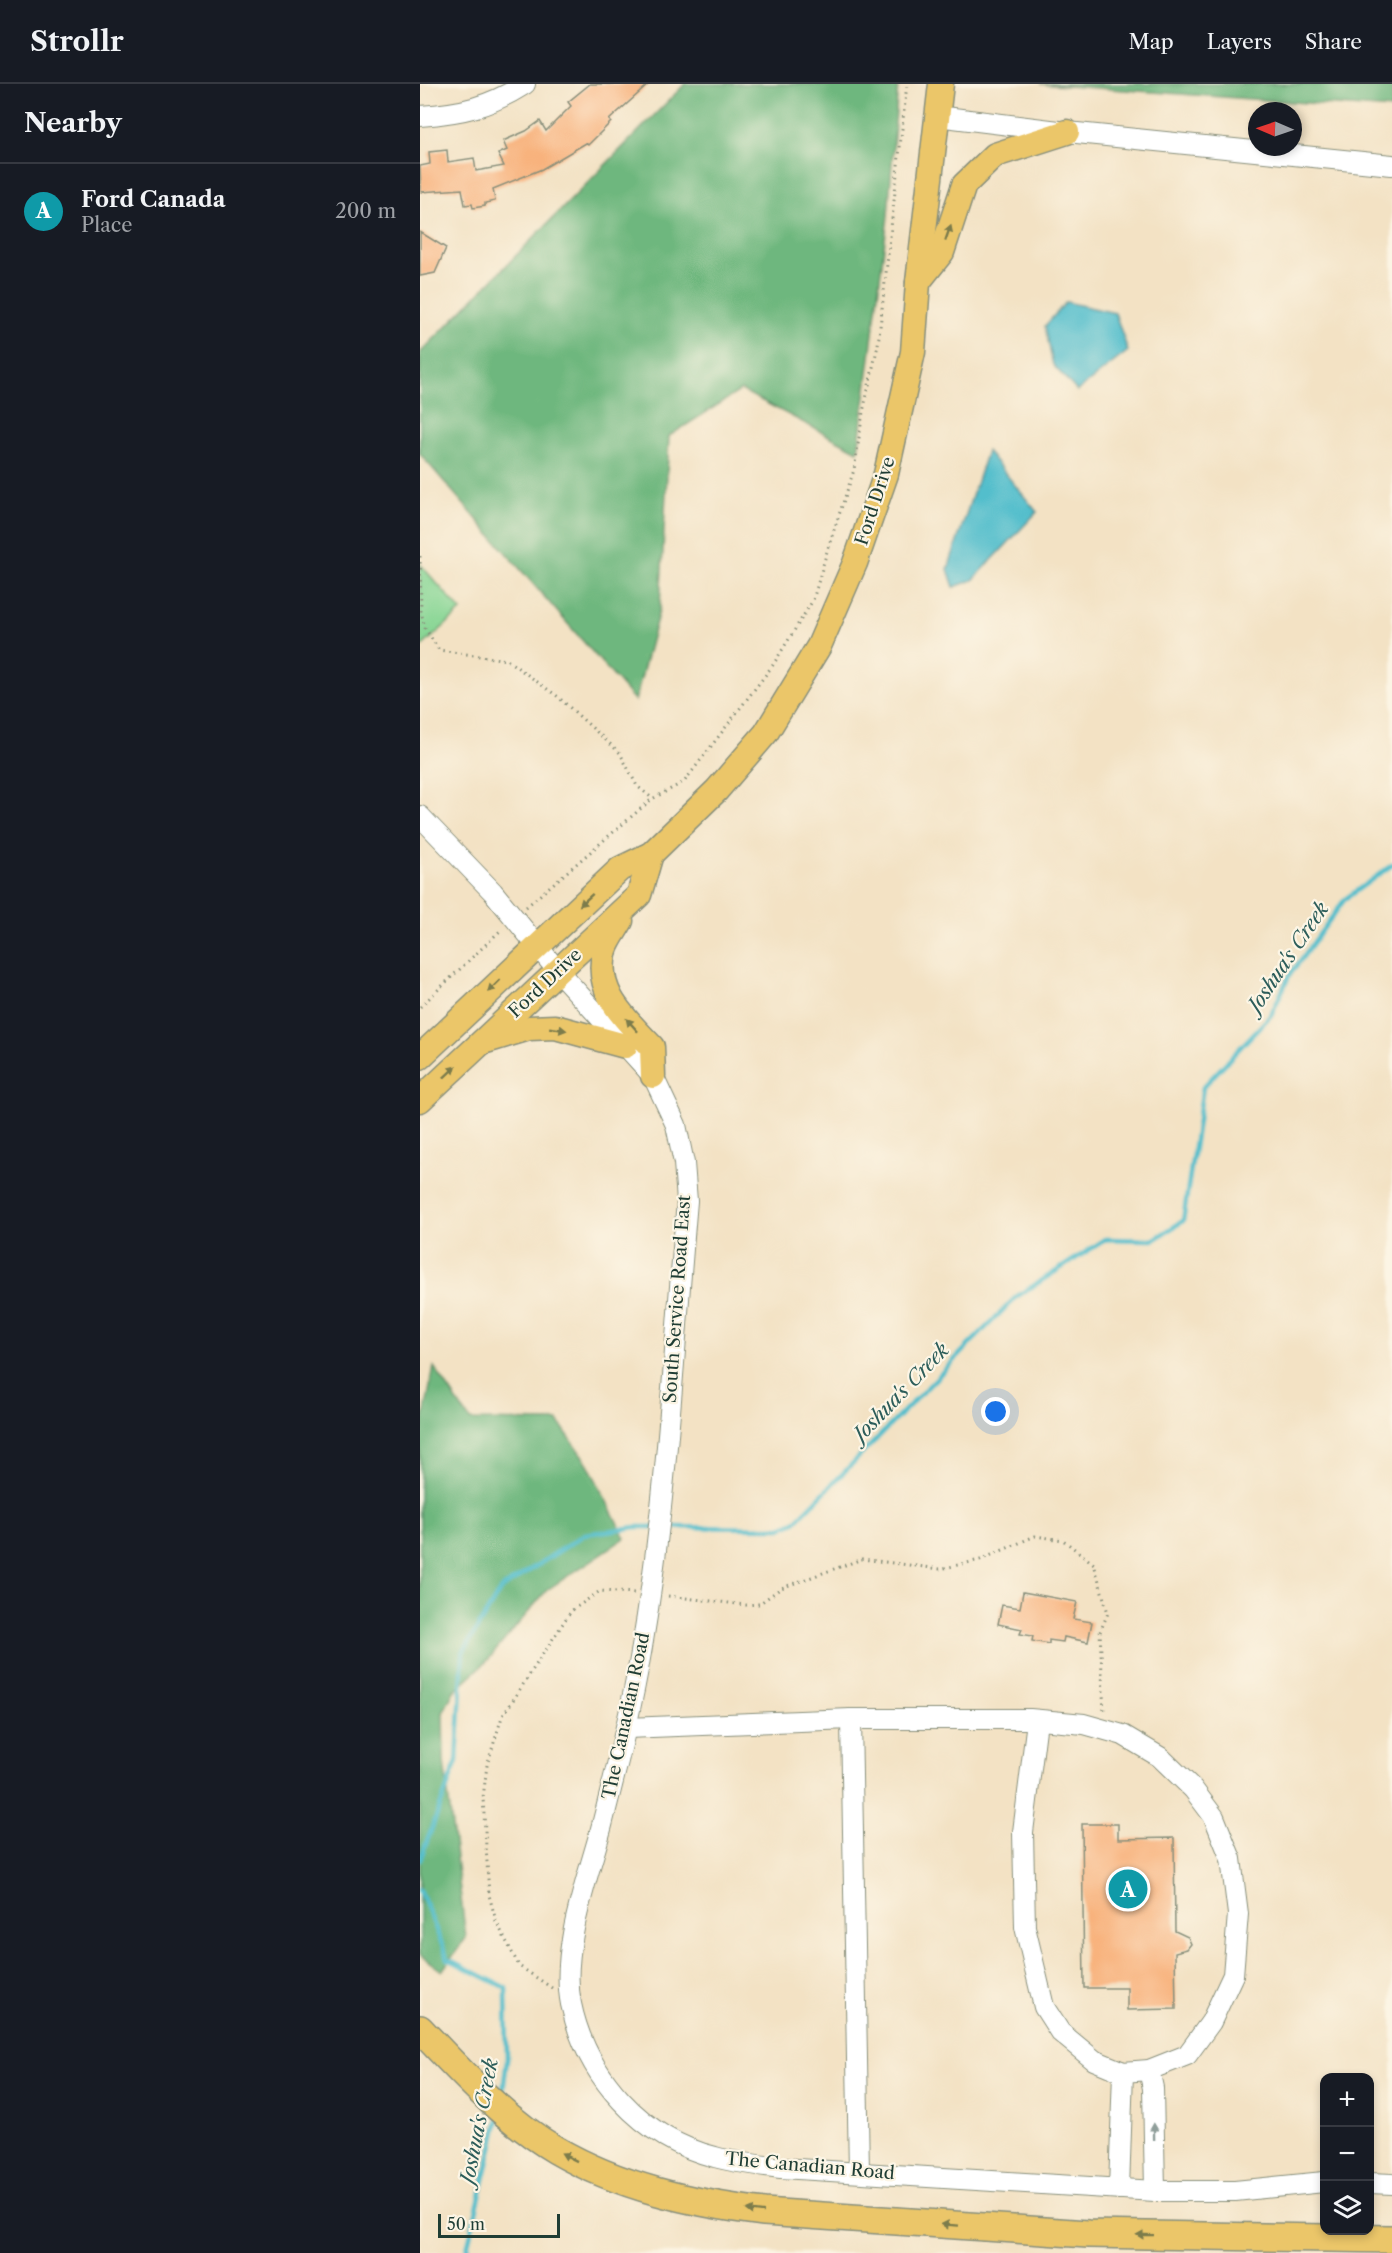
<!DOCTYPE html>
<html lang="en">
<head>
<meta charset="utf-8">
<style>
	:root { --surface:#171b24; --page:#242831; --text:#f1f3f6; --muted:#9ea1a6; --line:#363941; --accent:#7c3aed }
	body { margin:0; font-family:"Libre Caslon Text",serif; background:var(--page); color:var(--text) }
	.controls { position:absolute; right:18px; bottom:18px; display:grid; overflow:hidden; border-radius:12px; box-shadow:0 3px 9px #0003 }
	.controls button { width:54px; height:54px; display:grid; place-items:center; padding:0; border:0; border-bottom:2px solid var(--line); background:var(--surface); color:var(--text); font:30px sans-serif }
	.compass { position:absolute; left:828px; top:18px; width:54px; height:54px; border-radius:50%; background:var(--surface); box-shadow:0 3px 9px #0003; rotate:272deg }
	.scale { position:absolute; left:18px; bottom:15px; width:122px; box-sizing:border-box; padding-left:6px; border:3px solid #1f3d34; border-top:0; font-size:16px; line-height:21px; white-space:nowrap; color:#1f3d34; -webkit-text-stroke:4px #fcf5e5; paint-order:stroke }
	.you { position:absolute; left:576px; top:1328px; width:21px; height:21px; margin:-15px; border:4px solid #fff; border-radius:50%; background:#1a73e8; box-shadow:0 0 0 9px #1a73e833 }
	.badge { display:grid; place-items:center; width:39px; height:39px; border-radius:50%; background:var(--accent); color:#fff; font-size:20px; font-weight:700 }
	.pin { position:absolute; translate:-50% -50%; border:3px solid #fff; box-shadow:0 2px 6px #0006 }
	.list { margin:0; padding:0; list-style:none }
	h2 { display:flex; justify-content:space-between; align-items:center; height:78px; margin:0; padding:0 24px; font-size:26px }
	h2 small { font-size:20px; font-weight:400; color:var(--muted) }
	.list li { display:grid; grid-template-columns:39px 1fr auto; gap:18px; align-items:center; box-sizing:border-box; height:96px; padding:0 24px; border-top:2px solid var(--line) }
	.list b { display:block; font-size:22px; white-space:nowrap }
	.list p { margin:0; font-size:20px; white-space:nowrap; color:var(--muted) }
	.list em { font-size:20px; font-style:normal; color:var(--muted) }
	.icon { flex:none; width:33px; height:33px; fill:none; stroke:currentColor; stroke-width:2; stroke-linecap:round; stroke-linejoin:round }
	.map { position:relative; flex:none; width:972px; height:2169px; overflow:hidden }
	header { display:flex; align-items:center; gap:36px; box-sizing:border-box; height:84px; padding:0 30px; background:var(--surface); border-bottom:2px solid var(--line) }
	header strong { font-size:28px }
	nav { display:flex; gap:33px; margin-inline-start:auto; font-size:21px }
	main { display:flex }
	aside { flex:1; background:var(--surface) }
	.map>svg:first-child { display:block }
	.green { fill:#88d694; stroke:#548a64; stroke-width:1.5 }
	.forest { fill:#6eb77e; stroke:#467a59; stroke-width:1.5 }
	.water { fill:#52becc; stroke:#387e80; stroke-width:1.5 }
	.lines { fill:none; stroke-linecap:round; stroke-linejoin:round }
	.stream { stroke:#52becc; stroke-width:4.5 }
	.building { fill:#f8b27d }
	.minor-casing { stroke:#89907c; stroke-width:22 }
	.major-casing { stroke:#89907c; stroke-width:27 }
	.highway-casing { stroke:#89907c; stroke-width:30 }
	.path { stroke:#89907c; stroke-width:3; stroke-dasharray:1.5 4.5; stroke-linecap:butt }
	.minor { stroke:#fff; stroke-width:20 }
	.major { stroke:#ebc669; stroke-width:24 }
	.highway { stroke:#ebc669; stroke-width:27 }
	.oneway { fill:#7b7b4c }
	.oneway2 { fill:#8f9e9a }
	.labels { text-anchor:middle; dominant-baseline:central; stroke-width:4.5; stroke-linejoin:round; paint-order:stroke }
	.street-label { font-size:18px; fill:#1f3d34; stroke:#fcf5e5 }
	.water-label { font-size:20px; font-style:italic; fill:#2c5d5a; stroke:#fcf5e5 }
</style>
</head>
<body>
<header>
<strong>Strollr</strong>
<nav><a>Map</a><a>Layers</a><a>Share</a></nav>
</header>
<main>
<aside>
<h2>Nearby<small></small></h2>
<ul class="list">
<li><span class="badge" style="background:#0f9aa8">A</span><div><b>Ford Canada</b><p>Place</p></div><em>200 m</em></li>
</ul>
</aside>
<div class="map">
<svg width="972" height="2169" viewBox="0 0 972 2169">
	<rect width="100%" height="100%" fill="#fcf5e5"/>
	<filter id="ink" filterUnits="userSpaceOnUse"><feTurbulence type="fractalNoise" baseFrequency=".0167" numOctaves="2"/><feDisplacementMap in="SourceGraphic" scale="12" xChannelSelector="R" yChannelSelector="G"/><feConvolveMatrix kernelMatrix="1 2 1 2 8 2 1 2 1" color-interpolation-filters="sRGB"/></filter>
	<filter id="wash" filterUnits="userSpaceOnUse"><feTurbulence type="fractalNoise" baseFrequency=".008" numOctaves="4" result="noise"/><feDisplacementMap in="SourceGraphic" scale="24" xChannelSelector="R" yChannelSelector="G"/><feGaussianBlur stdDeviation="1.35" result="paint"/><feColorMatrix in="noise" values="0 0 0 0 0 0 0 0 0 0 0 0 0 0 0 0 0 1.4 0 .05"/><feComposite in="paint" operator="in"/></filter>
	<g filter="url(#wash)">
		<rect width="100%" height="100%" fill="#f3e2c4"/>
		<!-- green -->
		<polygon class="green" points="0,480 41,527 0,564"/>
		<!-- forest -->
		<g class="forest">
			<polygon points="265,0 478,0 468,132 438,367 321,306 249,352 240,523 215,617 0,370 0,269"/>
			<polygon points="620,0 972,0 972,25"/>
			<polygon points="14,1283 50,1336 138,1337 168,1380 205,1454 127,1506 67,1577 34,1607 23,1629 24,1678 46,1854 22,1887 0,1871 0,1351"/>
		</g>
		<!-- water -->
		<g class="water">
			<polygon points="646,218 695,229 708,267 657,307 633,281 625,242"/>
			<polygon points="567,367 617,428 553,496 534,503 528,485"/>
		</g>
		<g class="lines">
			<!-- stream -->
			<g class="stream">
				<polyline points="243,1443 361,1444 375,1438 596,1213 686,1155 733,1156 763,1137 783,1003 851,931 869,892 925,815 972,781"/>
				<polyline points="0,1776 37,1677 43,1568 81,1505 165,1450 216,1443 234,1443"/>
				<polyline points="0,1806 28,1875 86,1904 87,1976 82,2014"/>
				<polyline points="46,2169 79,2035"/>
			</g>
		</g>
		<g id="blocks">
			<!-- building -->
			<g class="building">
				<polygon points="170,0 229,0 189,36 191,38 168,61 166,59 122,85 73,105 75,117 65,119 65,122 53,124 52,120 45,121 42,105 1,108 0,82 10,80 9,68 27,66 28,78 54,74 56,87 84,82 78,70 87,66 83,57 106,47 120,37 126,47 151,22 148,18"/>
				<polygon points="0,148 26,164 15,189 0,192"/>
				<polygon points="603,1508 657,1518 653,1535 672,1538 668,1558 644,1553 643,1558 629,1556 629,1560 612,1557 613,1552 600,1550 602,1545 578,1540 582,1521 600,1524"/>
				<polygon points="662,1740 698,1740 698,1755 754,1754 755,1847 768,1853 771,1860 767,1865 755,1868 756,1925 707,1926 707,1904 664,1904"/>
			</g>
		</g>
	</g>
	<g filter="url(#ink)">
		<use href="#blocks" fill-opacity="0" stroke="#89907c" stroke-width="1.5"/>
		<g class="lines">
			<defs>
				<g id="minor">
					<path d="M0,32c42,-3 69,-9 105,-32"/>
					<polyline points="517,32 647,48 972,81"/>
					<path d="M0,732l73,76 64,78 96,106 23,49 8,38 3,38c-13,148 -20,299 -45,446 -10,60 -25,119 -40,178 -14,53 -42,125 -31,179 15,72 71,135 144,153 22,6 44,8 66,11l374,23h80l89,-9"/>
					<polyline points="431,1635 439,2088"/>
					<polyline points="207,1644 431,1635 610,1635 664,1640 703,1651 740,1673 773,1705 794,1733 811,1775 818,1830 813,1891 791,1938 767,1971 729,1986 703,1988 674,1976 640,1948 624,1923 605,1843 603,1748 617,1637"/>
					<polyline points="729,1986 733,2004 735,2107"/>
					<polyline points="950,2099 972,2100"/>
					<polyline points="699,2105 703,1988"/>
				</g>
				<g id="major">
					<polyline points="498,198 522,168 544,101 575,71 647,48"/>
					<path d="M201,837c-5,9 -13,19 -16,29 -12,42 21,69 47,97l1,29"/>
					<polyline points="66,957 109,944 135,943 205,962"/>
					<polyline points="0,973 200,785 231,770 297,706 346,649 399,562 435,479 466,390 493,268 498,198 521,0"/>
					<polyline points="0,1016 219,811 231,770"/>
				</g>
				<path id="highway" d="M0,1945c41,43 84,91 136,121 64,37 135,53 208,62l324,22 304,5"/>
			</defs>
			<!-- minor casing -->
			<use href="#minor" class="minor-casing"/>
			<!-- major casing -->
			<use href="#major" class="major-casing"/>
			<!-- highway casing -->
			<use href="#highway" class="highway-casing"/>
			<!-- path -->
			<g class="path">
				<polyline points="0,472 1,528 5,544 19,566 87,576 137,612 200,669 217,702 232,714"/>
				<polyline points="106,823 232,715 264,698 353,581 393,516 408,464 434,386 443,328 458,261 487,0"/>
				<polyline points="0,923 81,846"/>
				<polyline points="248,1512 326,1521 339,1520 361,1504 442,1475 520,1485 560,1476 615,1452 643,1456 674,1480 688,1529 680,1548 684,1629"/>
				<polyline points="132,1904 99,1882 76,1837 69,1811 63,1714 67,1681 82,1633 151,1527 180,1507 215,1509"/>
			</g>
			<!-- minor -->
			<use href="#minor" class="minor"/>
			<!-- major -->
			<use href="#major" class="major"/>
			<!-- highway -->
			<use href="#highway" class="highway"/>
		</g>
		<!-- one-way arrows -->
		<defs><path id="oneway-solid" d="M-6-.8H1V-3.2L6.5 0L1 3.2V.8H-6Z" transform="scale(1.5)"/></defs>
		<g class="oneway">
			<use href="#oneway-solid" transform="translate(528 149) rotate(-71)"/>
			<use href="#oneway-solid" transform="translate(166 816) rotate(138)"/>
			<use href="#oneway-solid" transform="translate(74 902) rotate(136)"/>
			<use href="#oneway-solid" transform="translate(212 941) rotate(-132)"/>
			<use href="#oneway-solid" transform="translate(138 945) rotate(9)"/>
			<use href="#oneway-solid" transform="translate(30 988) rotate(-43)"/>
			<use href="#oneway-solid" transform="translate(149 2073) rotate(-153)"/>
			<use href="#oneway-solid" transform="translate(335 2127) rotate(-173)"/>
			<use href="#oneway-solid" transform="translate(530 2141) rotate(-176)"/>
			<use href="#oneway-solid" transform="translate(725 2151) rotate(-179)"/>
		</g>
		<use class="oneway2" href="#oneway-solid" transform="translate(734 2048) rotate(-91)"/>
	</g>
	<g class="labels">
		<!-- street labels -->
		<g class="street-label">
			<text transform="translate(455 417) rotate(-72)">Ford Drive</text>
			<text transform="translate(125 899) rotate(-43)">Ford Drive</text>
			<text transform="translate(257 1215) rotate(-86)">South Service Road East</text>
			<text transform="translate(206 1632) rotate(-78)">The Canadian Road</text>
			<text transform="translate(390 2082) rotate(5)">The Canadian Road</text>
		</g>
		<!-- water labels -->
		<g class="water-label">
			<text transform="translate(868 873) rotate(-56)">Joshua's Creek</text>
			<text transform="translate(481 1308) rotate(-46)">Joshua's Creek</text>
			<text transform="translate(59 2037) rotate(-79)">Joshua's Creek</text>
		</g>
	</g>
</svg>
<div class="controls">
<button>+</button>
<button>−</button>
<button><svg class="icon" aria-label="layers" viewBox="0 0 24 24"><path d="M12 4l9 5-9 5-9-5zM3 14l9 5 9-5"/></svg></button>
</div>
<svg class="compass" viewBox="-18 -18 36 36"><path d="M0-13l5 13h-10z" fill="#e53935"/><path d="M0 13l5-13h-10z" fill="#9ea1a6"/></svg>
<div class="scale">50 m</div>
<div class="you"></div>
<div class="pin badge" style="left:708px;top:1805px;background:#0f9aa8">A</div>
</div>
</main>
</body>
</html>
